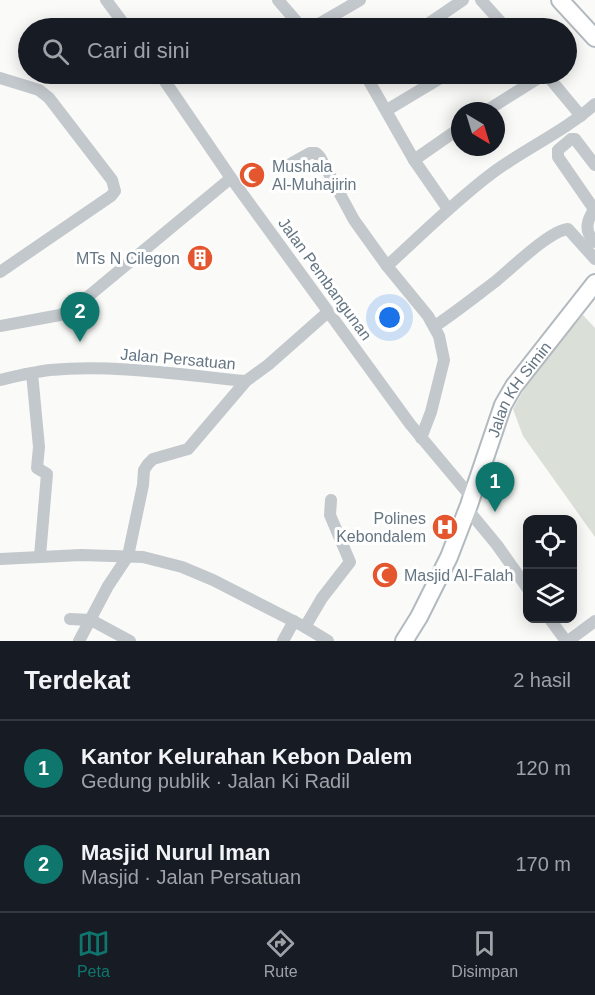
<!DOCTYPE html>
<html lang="id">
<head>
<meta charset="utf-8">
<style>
	:root { --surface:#171b24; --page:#242831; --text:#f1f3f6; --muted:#9ea1a6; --line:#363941; --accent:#0f766e }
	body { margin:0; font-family:Arial,sans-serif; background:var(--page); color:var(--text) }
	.controls { position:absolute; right:18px; bottom:18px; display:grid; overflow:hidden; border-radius:12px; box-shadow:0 3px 15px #0003 }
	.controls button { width:54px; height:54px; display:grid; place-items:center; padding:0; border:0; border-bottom:2px solid var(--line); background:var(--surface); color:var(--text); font:30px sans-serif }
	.compass { position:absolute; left:451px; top:102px; width:54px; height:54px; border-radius:50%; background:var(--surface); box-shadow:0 3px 15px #0003; rotate:142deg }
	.you { position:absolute; left:390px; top:318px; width:21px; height:21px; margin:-15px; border:4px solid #fff; border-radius:50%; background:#1a73e8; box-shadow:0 0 0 9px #1a73e833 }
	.badge { display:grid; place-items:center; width:39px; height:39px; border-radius:50%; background:var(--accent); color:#fff; font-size:20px; font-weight:700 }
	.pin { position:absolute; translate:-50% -50px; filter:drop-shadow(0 2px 3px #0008) }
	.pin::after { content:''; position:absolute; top:32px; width:21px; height:18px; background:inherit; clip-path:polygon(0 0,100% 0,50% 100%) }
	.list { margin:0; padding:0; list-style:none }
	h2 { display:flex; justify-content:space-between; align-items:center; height:78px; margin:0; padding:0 24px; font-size:26px }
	h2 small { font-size:20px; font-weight:400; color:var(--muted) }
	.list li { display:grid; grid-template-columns:39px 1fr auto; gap:18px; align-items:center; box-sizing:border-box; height:96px; padding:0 24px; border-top:2px solid var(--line) }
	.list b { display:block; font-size:22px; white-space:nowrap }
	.list p { margin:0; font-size:20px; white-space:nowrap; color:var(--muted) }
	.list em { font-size:20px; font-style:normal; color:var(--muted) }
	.icon { flex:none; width:33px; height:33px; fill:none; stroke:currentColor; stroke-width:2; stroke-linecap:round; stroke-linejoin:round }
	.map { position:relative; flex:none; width:595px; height:641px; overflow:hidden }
	.search { position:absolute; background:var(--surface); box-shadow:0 3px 15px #0003; left:18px; right:18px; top:18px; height:66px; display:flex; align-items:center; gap:15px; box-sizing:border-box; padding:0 21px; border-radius:33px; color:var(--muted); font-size:22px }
	.sheet { height:270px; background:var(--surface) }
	nav { display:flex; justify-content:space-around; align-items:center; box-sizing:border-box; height:84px; border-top:2px solid var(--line); background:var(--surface); font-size:16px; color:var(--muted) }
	nav a { display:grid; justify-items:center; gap:3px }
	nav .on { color:var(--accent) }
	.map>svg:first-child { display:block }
	.green { fill:#dadfd7 }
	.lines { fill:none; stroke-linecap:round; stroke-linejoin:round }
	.secondary-casing { stroke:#b3babf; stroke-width:20 }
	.street { stroke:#c3c8cc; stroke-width:12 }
	.secondary { stroke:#fff; stroke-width:16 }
	.labels { text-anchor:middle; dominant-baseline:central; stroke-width:6; stroke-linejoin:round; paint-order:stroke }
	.poi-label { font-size:16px; fill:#657683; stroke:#fff; text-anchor:start }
	.street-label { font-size:16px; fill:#657683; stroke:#fff }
</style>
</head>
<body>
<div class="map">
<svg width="595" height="641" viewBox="0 0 595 641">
	<rect width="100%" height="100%" fill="#fafaf8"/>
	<!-- green -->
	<polygon class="green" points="583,315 595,328 595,537 523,436 513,409 534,372"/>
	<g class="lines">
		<defs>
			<g id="secondary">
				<polyline points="560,0 595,38"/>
				<path id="s1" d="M404,641l15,-24 30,-60 20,-52 34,-100 11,-19 81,-103"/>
			</g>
		</defs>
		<!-- secondary casing -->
		<use href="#secondary" class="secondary-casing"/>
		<!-- street -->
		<g class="street">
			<polyline points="106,0 127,28"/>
			<polyline points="278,0 302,28"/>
			<polyline points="481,0 506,28"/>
			<polyline points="312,28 360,0"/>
			<polyline points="422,28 463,0"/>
			<polyline points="160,74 231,178 410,424 472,498"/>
			<polyline points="339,74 348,74"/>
			<polyline points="365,74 414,160 448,209"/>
			<polyline points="546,74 581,116"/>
			<polyline points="0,78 39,90 49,98 112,180 115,191 111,196 0,272"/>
			<polyline points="387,110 447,74"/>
			<polyline points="486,111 545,74"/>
			<polyline points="414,160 460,128"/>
			<polyline points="292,163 310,153 316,153 320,157 354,220 387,266 428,316 439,336 444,360 431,412 421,438"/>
			<path d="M595,208c-8,12 -12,23 0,34"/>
			<polyline points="594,209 558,157 558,150 571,139 575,139 595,165"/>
			<path d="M387,266c34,-31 67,-64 104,-92 33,-25 73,-42 104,-70"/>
			<polyline points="0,326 60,315 73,309 231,178"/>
			<path d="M435,326c21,-14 41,-30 61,-45 16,-13 53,-50 72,-52l27,30"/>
			<polyline points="32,373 39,447 37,468 47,474 40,556"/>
			<path d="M0,380c17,-4 33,-8 50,-10 65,-6 132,5 196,11"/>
			<polyline points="468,510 497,545 528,589"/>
			<polyline points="0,559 81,555 143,557 182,567 213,580 305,627 328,641"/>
			<polyline points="549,618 566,641"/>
			<polyline points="70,619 91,620 130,641"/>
			<polyline points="305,627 322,598 350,562 330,515 331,500"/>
			<polyline points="79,641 108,586 128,556 143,485 144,470 148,464 153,459 188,449 246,381 268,365 328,312"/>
			<polyline points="283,641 294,621"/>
			<polyline points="568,641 595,621"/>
		</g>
		<!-- secondary -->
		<use href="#secondary" class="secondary"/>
	</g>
	<!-- icons -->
	<defs>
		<symbol id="mosque-disc" viewBox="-11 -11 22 22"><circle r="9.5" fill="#e4572e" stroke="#fff"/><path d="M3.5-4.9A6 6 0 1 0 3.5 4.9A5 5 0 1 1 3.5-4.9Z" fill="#fff"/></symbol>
		<symbol id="building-disc" viewBox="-11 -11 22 22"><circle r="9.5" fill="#e4572e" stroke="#fff"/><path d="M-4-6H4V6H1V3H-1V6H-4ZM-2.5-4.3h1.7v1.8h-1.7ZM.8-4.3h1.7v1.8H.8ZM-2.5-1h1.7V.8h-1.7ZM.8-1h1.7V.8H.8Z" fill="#fff"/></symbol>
		<symbol id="hospital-disc" viewBox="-11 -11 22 22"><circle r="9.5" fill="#e4572e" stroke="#fff"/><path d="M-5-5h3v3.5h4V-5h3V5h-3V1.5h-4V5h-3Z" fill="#fff"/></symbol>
	</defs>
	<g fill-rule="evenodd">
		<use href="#mosque-disc" x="237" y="160" width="30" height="30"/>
		<use href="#building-disc" x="185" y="243" width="30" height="30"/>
		<use href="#hospital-disc" x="430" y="512" width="30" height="30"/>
		<use href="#mosque-disc" x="370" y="560" width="30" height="30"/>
	</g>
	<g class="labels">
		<!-- poi labels -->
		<g class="poi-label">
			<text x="272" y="166">Mushala<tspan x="272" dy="18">Al-Muhajirin</tspan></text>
			<text x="180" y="258" text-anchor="end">MTs N Cilegon</text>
			<text x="426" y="518" text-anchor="end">Polines<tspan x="426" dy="18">Kebondalem</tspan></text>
			<text x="404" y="575">Masjid Al-Falah</text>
		</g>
		<!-- street labels -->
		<g class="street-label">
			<text transform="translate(325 279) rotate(54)">Jalan Pembangunan</text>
			<text transform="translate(178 359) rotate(5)">Jalan Persatuan</text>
			<text stroke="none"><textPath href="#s1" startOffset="278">Jalan KH Simin</textPath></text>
		</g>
	</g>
</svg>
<div class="controls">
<button><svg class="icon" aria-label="locate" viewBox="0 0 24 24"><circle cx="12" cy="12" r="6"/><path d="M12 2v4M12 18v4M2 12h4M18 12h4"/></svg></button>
<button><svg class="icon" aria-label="layers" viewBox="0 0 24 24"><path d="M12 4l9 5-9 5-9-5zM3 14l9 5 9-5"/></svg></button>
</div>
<svg class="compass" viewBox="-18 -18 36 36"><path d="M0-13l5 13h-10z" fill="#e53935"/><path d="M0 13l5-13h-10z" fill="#9ea1a6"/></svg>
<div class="you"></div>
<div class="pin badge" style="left:495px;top:512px">1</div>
<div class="pin badge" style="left:80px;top:342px">2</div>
<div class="search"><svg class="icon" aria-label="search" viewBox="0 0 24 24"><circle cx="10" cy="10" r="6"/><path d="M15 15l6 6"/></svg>Cari di sini</div>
</div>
<section class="sheet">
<h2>Terdekat<small>2 hasil</small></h2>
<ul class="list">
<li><span class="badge">1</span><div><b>Kantor Kelurahan Kebon Dalem</b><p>Gedung publik · Jalan Ki Radil</p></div><em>120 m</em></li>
<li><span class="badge">2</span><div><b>Masjid Nurul Iman</b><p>Masjid · Jalan Persatuan</p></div><em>170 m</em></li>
</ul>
</section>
<nav>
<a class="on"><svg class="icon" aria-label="map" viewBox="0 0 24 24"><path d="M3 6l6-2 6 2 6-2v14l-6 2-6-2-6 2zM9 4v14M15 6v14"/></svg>Peta</a>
<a><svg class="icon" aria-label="directions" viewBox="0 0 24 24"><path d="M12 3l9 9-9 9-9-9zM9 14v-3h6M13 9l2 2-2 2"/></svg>Rute</a>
<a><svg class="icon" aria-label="saved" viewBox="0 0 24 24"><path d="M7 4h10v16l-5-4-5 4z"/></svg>Disimpan</a>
</nav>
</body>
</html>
